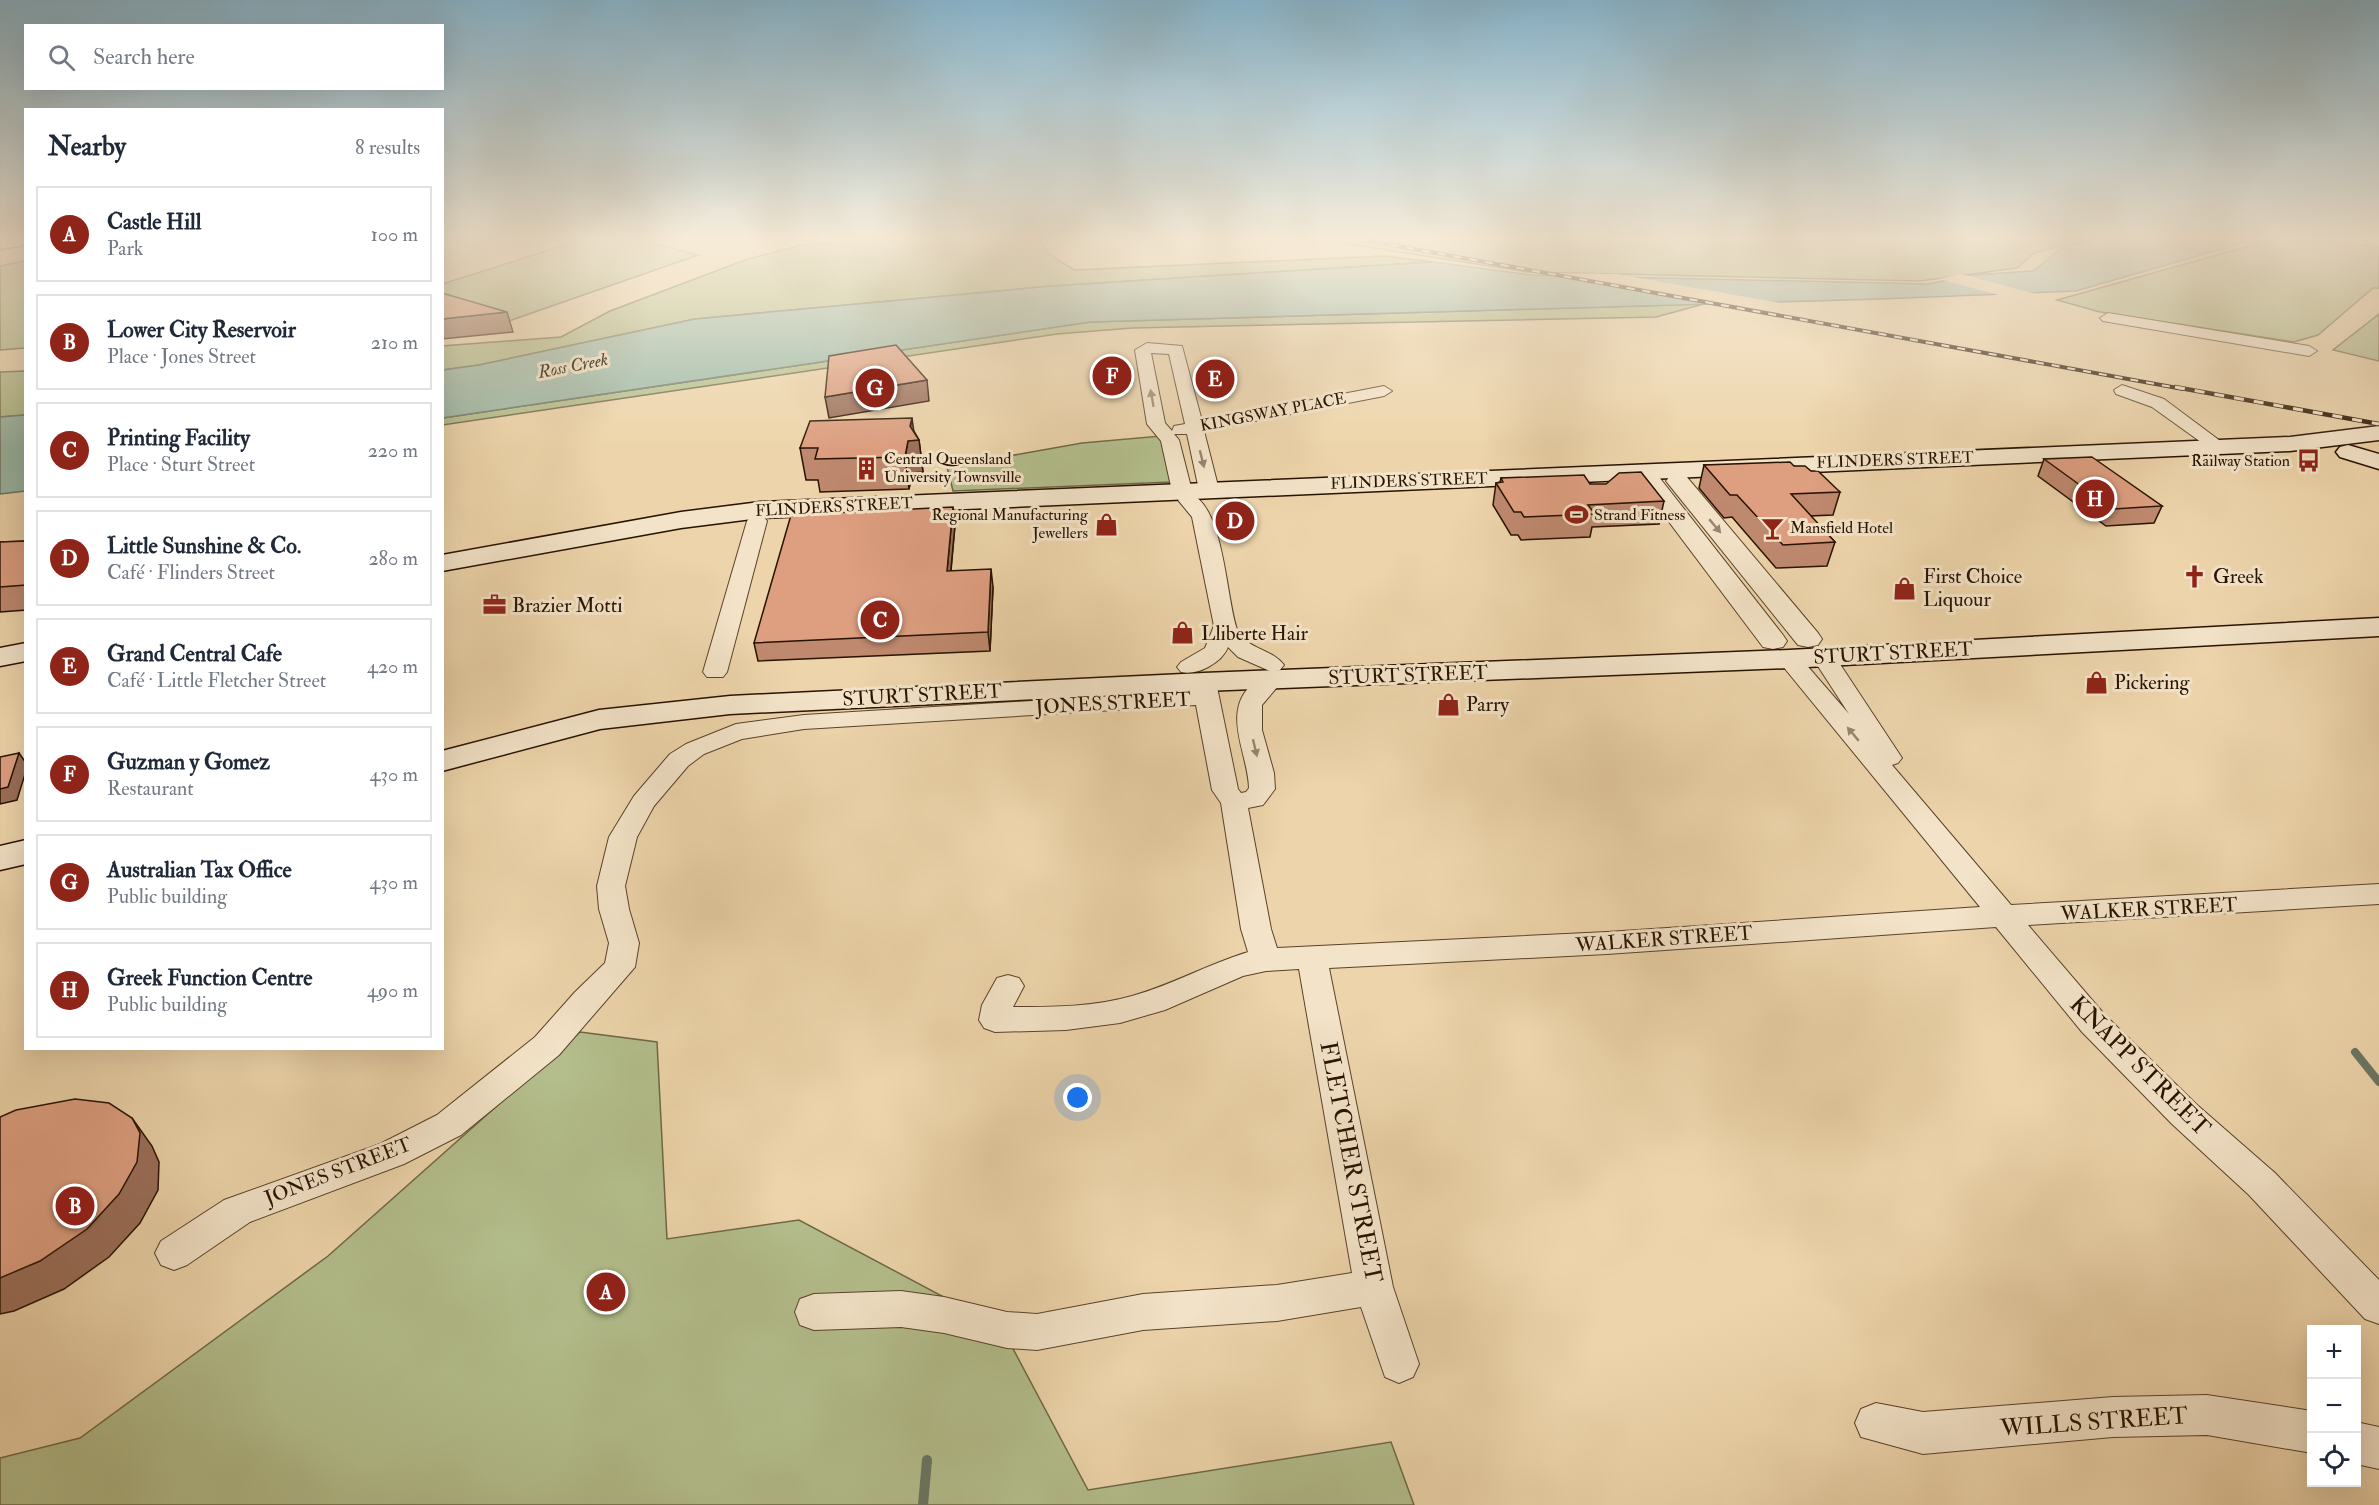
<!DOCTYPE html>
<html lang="en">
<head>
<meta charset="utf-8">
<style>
	:root { --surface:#fff; --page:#f6f6f7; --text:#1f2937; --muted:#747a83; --line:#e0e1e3; --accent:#8f2418 }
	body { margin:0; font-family:"IM FELL Double Pica",serif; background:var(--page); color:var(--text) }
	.controls { position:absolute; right:18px; bottom:18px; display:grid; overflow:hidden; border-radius:0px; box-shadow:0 6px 24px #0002 }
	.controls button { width:54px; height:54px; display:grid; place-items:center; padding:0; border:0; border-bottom:2px solid var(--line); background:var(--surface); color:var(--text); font:30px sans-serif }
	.you { position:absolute; left:1078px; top:1098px; width:21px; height:21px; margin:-15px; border:4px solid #fff; border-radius:50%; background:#1a73e8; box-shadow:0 0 0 9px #1a73e833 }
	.badge { display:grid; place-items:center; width:39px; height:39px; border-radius:50%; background:var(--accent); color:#fff; font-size:20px; font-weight:700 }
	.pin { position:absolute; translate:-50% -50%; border:3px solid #fff; box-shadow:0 2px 6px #0006 }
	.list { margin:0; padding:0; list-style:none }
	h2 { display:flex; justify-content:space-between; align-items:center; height:78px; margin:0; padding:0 24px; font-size:26px }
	h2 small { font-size:20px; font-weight:400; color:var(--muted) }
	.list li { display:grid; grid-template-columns:39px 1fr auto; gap:18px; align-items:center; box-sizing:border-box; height:96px; margin:0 12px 12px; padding:0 12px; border:2px solid var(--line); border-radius:0px }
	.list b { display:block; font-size:22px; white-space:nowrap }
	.list p { margin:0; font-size:20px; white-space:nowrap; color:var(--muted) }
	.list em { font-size:20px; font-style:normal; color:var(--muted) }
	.icon { flex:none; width:33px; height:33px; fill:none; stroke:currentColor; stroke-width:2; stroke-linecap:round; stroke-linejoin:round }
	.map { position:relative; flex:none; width:2379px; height:1505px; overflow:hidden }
	.search { position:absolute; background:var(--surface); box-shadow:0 6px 24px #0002; left:24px; top:24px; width:420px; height:66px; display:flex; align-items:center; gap:15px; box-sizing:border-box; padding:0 21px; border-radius:0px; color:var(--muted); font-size:22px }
	.panel { position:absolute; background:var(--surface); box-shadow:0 6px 24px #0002; left:24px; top:108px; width:420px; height:942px; border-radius:0px }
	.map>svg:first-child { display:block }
	.green { fill:#b3be8c; stroke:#6e6846; stroke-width:1.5 }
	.water { fill:#99b8a7; stroke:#6c7664; stroke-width:1.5 }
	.pier { fill:#edd4aa }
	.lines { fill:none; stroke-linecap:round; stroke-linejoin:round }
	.stream-far1 { stroke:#6c7664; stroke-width:8 }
	.stream { stroke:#6c7664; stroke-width:10 }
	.minor-casing { stroke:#59422a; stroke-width:2 }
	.tertiary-casing { stroke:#59422a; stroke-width:2 }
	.secondary-casing { stroke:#281200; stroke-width:3 }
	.minor { fill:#f3e3c8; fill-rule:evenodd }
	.tertiary { fill:#f3e3c8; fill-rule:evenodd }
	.secondary { fill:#f3e3c8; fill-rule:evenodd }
	.rail-far1-casing { stroke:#281200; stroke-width:4 }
	.rail-casing { stroke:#281200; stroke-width:4.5 }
	.rail-far1 { stroke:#f3e3c8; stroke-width:2; stroke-dasharray:8; stroke-linecap:butt }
	.rail { stroke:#f3e3c8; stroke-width:3; stroke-dasharray:10; stroke-linecap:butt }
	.wall { fill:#bf896f; stroke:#281200; stroke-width:1.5 }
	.shaded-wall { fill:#9b6f5a; stroke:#281200; stroke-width:1.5 }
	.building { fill:#de9f81; stroke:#281200; stroke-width:1.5 }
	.oneway { fill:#98856e }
	.labels { text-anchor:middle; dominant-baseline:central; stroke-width:6; stroke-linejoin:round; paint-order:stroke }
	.far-street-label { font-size:16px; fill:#281200; stroke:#f3e3c8 }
	.far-poi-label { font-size:16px; fill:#281200; stroke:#f3e3c8; text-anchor:start }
	.far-water-label { font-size:18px; font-style:italic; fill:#504c3a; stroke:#f3e3c8 }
	.poi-label { font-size:20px; fill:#281200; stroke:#f3e3c8; text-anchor:start }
	.street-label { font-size:20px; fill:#281200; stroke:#f3e3c8 }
	.near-street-label { font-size:24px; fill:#281200; stroke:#f3e3c8 }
</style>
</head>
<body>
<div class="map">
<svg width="2379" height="1505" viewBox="0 0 2379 1505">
	<rect width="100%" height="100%" fill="#edd4aa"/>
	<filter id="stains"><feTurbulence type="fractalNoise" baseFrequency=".00333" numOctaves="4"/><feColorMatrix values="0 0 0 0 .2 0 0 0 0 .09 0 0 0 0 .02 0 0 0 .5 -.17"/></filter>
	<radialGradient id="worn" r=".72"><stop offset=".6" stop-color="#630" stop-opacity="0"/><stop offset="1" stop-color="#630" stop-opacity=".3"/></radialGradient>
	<!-- green -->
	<g class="green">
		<polygon points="584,239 636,239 698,255 509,321 443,300 442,284"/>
		<polygon points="926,239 1039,239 1049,254 1074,270 1385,256 1432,262 1052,286 695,319 479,365 443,370 442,346 561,337 610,311 748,259 802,245"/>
		<polygon points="1317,239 2089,239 2034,253 2017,268 1920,281 1527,272"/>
		<polygon points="2274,239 2379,246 2379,288 2373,288 2318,335 2294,342 2100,312 2057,300"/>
		<polygon points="25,261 25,348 0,350 0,266"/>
		<polygon points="1704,304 1656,317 1132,328 1057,334 443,425 443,418 1090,322"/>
		<polygon points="2379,314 2379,361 2333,350"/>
		<polygon points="25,371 25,415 0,417 0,372"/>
		<polygon points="1161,436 1171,482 953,491 947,467 1082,443"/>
		<polygon points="580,1032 657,1042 667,1239 799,1220 1002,1328 1088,1490 1391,1442 1414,1505 0,1505 0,1458 80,1438 328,1256"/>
	</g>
	<!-- water -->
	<g class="water">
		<polygon points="2098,239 2256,239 2076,291 1881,299 1090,322 443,418 443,370 479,365 695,319 1052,286 1432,262 1532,275 1928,284 1973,275 2033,271 2062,248"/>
		<polygon points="25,415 25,491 0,494 0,417"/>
	</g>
	<!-- pier -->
	<g class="pier">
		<polygon points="1539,273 1617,274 1791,305 1724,307"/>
		<polygon points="1961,274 2040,295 2006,297 1939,279"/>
	</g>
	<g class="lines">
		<!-- stream-far1 -->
		<polyline class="stream-far1" points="2355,1052 2379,1082"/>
		<!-- stream -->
		<polyline class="stream" points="923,1505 927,1460"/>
		<defs>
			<g id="minor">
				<polygon points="2108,313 2309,346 2317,351 2309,356 2103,321 2100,318"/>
				<path d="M1147,343l35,3 20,75 182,-35 8,5 -8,5 -180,35 15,59 -10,6 -10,-6 -12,-56h-13l5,6 13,51 -3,3c35,9 37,105 48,135 8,20 36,20 47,36l-4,5 -8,2 8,2 4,5 -22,26v25l12,43 1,16 -12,16 -15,3 23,121 6,19 330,-16 373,-25 -203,-248 4,-5h16l52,60 -37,-57 4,-5h16l70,106 -4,5 -6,2 119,140 368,-21v20l-351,21 76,89 92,90 79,69 104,107v44l-14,-5 -116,-124 -77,-71 -90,-92 -86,-105 -389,27 -278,14 64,319 26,77 -6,13 -14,6 -14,-6 -24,-70 -84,14 -134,9 -106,20 -30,-2 -63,-15 -43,-6 -87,3 -14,-5 -5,-13 5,-13 14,-5 87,-3 43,6 63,15 30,2 106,-20 134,-9 75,-12 -53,-304 -33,2 -23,5 -78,34 -45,13 -54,7 -71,2 -11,-4 -5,-8 3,-15 15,-27 11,-3 11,3 5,8 -11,21c40,0 81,0 119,-11 40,-11 76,-32 116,-44l-7,-23 -20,-126 -9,-13 -16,-85 -392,24 -62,10 -38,15 -16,12 -34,40 -17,31 -12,49 4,23 10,34 -4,24 -76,88 -98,80 -57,29 -154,58 -63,43 -13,5 -13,-5 -6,-12 6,-12 63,-41 156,-56 57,-29 98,-78 40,-45 30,-29 4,-20 -10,-34 -2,-23 12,-49 25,-41 36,-42 16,-10 50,-20 68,-9 390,-24 -2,-9 4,-5h16l4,5 22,107 3,4 5,-1 3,-4c-1,-35 -28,-75 3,-104 7,-6 11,-10 20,-12l-34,-15 -10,-10c-6,16 -31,29 -47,25l-4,-5 4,-5 24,-14 9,-22 -22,-109 -14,-17 3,-4 -9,-5 -11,-50 -14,-17 -12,-74zM1151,353l18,1 16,70 -11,2 -2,5 -7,-8z"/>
				<polygon points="2122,385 2164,399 2227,446 2224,450 2212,450 2152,407 2116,394 2114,390"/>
				<polygon points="757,515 764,517 767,521 727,672 723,677 707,677 703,672 747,521 750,517"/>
				<polygon points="2207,1395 2312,1411 2312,1453 2207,1435 2113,1437 1923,1454 1861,1437 1855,1423 1861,1409 1876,1403 1923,1412 2113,1397"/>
				<polygon points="2356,1422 2379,1427 2379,1469 2356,1464"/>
			</g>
			<g id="tertiary">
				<polygon points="1678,474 1686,476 1818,633 1822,639 1818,645 1808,647 1798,645 1670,486 1666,481 1670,476"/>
				<polygon points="1651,475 1659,477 1783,635 1787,641 1783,647 1773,649 1763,647 1639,482 1643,477"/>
			</g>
			<g id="secondary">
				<polygon points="0,239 26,239 26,245 0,249"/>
				<polygon points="2379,426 2379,440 2290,451 760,518 681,528 442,571 442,555 681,512 760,502 2290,437"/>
				<polygon points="2348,445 2379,454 2379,469 2340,457 2336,452 2340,447"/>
				<polygon points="2379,618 2379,636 1789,668 1204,691 730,714 600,729 442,771 442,751 599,710 730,696 1204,673 1789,650"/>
				<polygon points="26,643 26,661 0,666 0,648"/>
				<polygon points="26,840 26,864 0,870 0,846"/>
			</g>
		</defs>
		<!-- minor casing -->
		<use href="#minor" class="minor-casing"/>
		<!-- tertiary casing -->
		<use href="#tertiary" class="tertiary-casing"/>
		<!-- secondary casing -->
		<use href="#secondary" class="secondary-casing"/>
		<!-- minor -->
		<use href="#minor" class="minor"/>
		<!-- tertiary -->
		<use href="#tertiary" class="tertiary"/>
		<!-- secondary -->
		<use href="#secondary" class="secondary"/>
		<defs>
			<polyline id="rail-far1" points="1359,239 2183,389"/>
			<polyline id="rail" points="2175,387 2379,424"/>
		</defs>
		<!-- rail-far1 casing -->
		<use href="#rail-far1" class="rail-far1-casing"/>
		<!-- rail casing -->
		<use href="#rail" class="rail-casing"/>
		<!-- rail-far1 -->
		<use href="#rail-far1" class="rail-far1"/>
		<!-- rail -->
		<use href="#rail" class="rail"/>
	</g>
	<!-- wall -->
	<g class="wall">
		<polygon points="914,431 919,440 923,472 912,473 909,489 820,492 818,480 806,480 800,448"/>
		<polygon points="2044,459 2162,506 2154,523 2106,526 2038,476"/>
		<polygon points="1704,465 1794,466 1811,471 1840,492 1833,515 1810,516 1835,542 1827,566 1776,568 1732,517 1724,518 1699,488"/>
		<polygon points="1501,478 1590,484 1664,501 1659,524 1592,527 1590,537 1521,540 1518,535 1511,535 1493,505 1496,483 1500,482"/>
		<polygon points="955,525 951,571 993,587 990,651 758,661 754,643"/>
		<polygon points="26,541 26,610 0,612 0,542"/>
	</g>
	<!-- shaded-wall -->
	<g class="shaded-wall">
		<polygon points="507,312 513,332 442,339 442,319"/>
		<polygon points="927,380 929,401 829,418 825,397"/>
		<polygon points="912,418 915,440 919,440 923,472 912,473 909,489 905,457"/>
		<polygon points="953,507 955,525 949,589 947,571"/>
		<polygon points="991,569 993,587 990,651 988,632"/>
		<polygon points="19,753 26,763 26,771 17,800 0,804 0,789"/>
		<polygon points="132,1118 152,1146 159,1162 158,1190 140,1223 109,1257 64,1289 14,1311 0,1314 0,1278"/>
	</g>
	<!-- building -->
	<g class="building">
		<polygon points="442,293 507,312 442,319"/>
		<polygon points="896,345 927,380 825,397 829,356"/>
		<polygon points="912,418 910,426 919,440 908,441 905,457 815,459 818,448 800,448 810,421"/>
		<polygon points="2092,457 2162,506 2113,509 2044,459"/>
		<polygon points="1790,462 1794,466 1805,466 1811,471 1818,471 1840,492 1791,494 1835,542 1783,545 1737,495 1730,495 1704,465"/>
		<polygon points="1641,472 1664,501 1588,505 1595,514 1524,517 1521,512 1514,512 1496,483 1503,482 1501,478 1584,475 1590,484 1606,484 1619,473"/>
		<polygon points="953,507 947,571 991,569 988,632 754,643 791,515"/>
		<polygon points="26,541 26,585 0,587 0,542"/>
		<polygon points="19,753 8,787 0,789 0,757"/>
		<polygon points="75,1099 109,1103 132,1118 140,1133 137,1162 119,1194 87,1229 40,1261 0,1278 0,1117 16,1110"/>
	</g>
	<!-- one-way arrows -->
	<defs><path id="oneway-solid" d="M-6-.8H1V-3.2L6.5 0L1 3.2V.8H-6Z" transform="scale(1.5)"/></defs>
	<g class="oneway">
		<use href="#oneway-solid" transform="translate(1152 398) rotate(-100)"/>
		<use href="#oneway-solid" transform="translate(1202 459) rotate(76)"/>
		<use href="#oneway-solid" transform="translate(1715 526) rotate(50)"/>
		<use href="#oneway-solid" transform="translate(1853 734) rotate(-130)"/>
		<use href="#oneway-solid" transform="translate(1255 748) rotate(77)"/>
	</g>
	<!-- sky -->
	<linearGradient id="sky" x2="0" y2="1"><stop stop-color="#88b6ce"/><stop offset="0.53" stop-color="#f7ecd9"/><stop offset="1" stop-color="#f7ecd9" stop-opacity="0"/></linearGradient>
	<rect width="2379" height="450" fill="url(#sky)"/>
	<!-- icons -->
	<defs>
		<symbol id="bus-bare" viewBox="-9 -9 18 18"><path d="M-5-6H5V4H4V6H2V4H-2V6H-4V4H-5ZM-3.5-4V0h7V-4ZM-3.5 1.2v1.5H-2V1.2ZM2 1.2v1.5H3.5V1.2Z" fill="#8f2418" stroke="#f3e3c8" stroke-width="2.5" paint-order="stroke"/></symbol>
		<symbol id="building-bare" viewBox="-9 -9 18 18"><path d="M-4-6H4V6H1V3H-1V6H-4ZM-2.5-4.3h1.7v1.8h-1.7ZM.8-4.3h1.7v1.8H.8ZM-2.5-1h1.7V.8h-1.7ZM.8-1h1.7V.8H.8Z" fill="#8f2418" stroke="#f3e3c8" stroke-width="2.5" paint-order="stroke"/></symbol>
		<symbol id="stadium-bare" viewBox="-9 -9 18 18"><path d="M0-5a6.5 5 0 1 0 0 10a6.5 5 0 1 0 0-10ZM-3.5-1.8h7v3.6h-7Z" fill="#8f2418" stroke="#f3e3c8" stroke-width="2.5" paint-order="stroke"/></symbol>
		<symbol id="shop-bare" viewBox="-9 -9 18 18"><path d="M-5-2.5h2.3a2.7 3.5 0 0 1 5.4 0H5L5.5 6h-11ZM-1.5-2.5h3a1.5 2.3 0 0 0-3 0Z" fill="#8f2418" stroke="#f3e3c8" stroke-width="2.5" paint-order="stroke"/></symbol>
		<symbol id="bar-bare" viewBox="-9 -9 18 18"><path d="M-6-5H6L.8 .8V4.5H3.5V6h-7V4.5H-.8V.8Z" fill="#8f2418" stroke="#f3e3c8" stroke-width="2.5" paint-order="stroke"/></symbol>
		<symbol id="church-bare" viewBox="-9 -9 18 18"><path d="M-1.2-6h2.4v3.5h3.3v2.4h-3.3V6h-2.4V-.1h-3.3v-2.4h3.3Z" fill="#8f2418" stroke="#f3e3c8" stroke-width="2.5" paint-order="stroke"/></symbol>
		<symbol id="office-bare" viewBox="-9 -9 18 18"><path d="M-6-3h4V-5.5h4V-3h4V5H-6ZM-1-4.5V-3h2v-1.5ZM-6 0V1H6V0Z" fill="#8f2418" stroke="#f3e3c8" stroke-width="2.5" paint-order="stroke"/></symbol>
	</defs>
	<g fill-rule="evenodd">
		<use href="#bus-bare" x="2292" y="444" width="33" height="33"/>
		<use href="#building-bare" x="850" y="452" width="33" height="33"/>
		<use href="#stadium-bare" x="1560" y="498" width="33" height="33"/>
		<use href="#shop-bare" x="1090" y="508" width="33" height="33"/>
		<use href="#bar-bare" x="1756" y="512" width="33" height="33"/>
		<use href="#church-bare" x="2178" y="560" width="33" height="33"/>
		<use href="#shop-bare" x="1888" y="572" width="33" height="33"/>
		<use href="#office-bare" x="478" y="588" width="33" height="33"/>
		<use href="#shop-bare" x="1166" y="616" width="33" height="33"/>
		<use href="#shop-bare" x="2080" y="666" width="33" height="33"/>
		<use href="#shop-bare" x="1432" y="688" width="33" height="33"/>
	</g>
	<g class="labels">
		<!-- far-street labels -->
		<g class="far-street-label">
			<text transform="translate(1273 412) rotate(-11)">KINGSWAY PLACE</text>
			<text transform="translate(1895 460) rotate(-2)">FLINDERS STREET</text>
			<text transform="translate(1409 481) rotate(-2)">FLINDERS STREET</text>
			<text transform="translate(834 507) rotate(-3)">FLINDERS STREET</text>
		</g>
		<!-- far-poi labels -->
		<g class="far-poi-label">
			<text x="884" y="459">Central Queensland<tspan x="884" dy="18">University Townsville</tspan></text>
			<text x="2290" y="461" text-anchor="end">Railway Station</text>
			<text x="1088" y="515" text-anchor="end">Regional Manufacturing<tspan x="1088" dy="18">Jewellers</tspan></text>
			<text x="1594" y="515">Strand Fitness</text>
			<text x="1790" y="528">Mansfield Hotel</text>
		</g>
		<!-- far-water labels -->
		<g class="far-water-label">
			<text transform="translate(573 366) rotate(-11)">Ross Creek</text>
		</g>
		<!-- poi labels -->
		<g class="poi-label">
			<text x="1923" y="576">First Choice<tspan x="1923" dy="23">Liquour</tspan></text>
			<text x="2213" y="576">Greek</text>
			<text x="512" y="605">Brazier Motti</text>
			<text x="1201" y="633">Lliberte Hair</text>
			<text x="2114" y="682">Pickering</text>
			<text x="1466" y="704">Parry</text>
		</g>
		<!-- street labels -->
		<g class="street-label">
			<text transform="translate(1893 653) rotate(-3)">STURT STREET</text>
			<text transform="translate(1408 675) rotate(-2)">STURT STREET</text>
			<text transform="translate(922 695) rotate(-3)">STURT STREET</text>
			<text transform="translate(1113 703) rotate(-3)">JONES STREET</text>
			<text transform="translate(2149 909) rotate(-3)">WALKER STREET</text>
			<text transform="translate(1664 939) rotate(-4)">WALKER STREET</text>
			<text transform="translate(338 1171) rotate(-21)">JONES STREET</text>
		</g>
		<!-- near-street labels -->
		<g class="near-street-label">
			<text transform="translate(2140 1066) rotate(45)">KNAPP STREET</text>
			<text transform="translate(1351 1162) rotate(79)">FLETCHER STREET</text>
			<text transform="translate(2094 1422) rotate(-4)">WILLS STREET</text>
		</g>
	</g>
	<rect width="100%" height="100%" filter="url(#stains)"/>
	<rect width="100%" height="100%" fill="url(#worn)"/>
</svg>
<div class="controls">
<button>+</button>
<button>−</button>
<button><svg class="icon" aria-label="locate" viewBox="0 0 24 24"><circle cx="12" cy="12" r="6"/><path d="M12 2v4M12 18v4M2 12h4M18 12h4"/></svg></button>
</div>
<div class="you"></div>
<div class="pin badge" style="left:606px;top:1292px">A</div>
<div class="pin badge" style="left:75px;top:1206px">B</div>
<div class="pin badge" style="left:880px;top:620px">C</div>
<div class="pin badge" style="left:1235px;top:521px">D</div>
<div class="pin badge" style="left:1215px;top:379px">E</div>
<div class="pin badge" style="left:1112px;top:376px">F</div>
<div class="pin badge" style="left:875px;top:388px">G</div>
<div class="pin badge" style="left:2095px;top:499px">H</div>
<div class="search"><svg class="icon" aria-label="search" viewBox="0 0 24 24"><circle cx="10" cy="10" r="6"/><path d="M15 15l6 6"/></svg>Search here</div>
<section class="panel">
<h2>Nearby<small>8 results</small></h2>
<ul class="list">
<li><span class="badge">A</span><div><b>Castle Hill</b><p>Park</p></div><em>100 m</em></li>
<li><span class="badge">B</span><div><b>Lower City Reservoir</b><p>Place · Jones Street</p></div><em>210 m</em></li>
<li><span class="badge">C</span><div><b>Printing Facility</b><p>Place · Sturt Street</p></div><em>220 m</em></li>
<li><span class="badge">D</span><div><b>Little Sunshine &amp; Co.</b><p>Café · Flinders Street</p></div><em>280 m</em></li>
<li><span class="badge">E</span><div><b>Grand Central Cafe</b><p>Café · Little Fletcher Street</p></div><em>420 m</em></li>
<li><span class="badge">F</span><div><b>Guzman y Gomez</b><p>Restaurant</p></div><em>430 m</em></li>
<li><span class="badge">G</span><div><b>Australian Tax Office</b><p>Public building</p></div><em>430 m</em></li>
<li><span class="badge">H</span><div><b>Greek Function Centre</b><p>Public building</p></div><em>490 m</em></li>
</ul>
</section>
</div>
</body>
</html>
